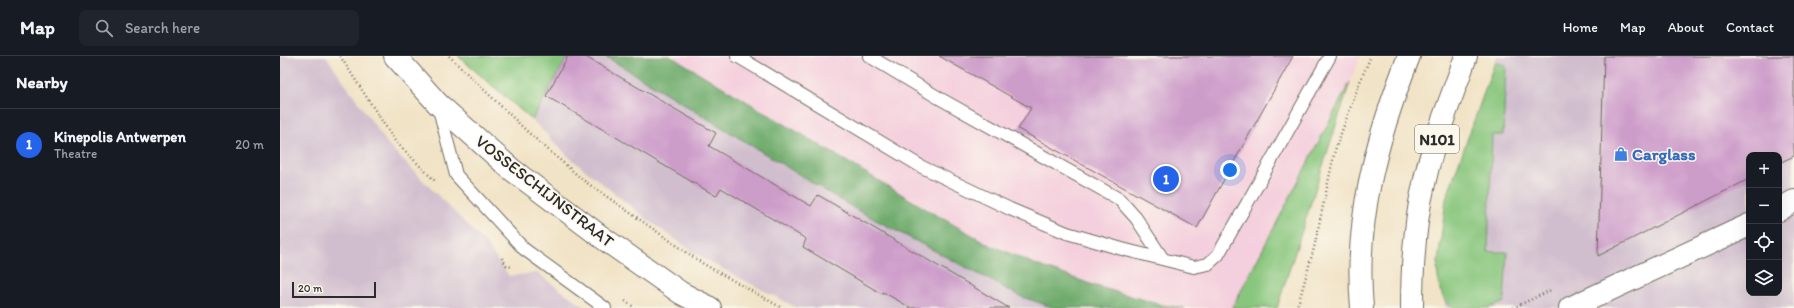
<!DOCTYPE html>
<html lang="en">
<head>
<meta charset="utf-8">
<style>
	:root { --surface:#171b24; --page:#20242c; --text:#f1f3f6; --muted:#9ea1a6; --line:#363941; --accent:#2563eb }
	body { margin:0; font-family:Itim,sans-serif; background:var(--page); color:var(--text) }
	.controls { position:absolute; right:12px; bottom:12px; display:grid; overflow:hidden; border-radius:8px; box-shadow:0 4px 16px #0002 }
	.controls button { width:36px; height:36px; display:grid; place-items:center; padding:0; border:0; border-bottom:1px solid var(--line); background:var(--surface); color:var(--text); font:20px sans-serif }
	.scale { position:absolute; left:12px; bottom:10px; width:84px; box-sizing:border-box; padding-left:4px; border:2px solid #2b2b2b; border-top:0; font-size:11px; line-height:14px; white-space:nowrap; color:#2b2b2b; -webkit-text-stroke:3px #fbf7ec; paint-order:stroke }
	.you { position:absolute; left:950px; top:114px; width:14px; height:14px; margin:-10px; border:3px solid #fff; border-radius:50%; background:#1a73e8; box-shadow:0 0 0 6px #1a73e833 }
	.badge { display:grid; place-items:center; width:26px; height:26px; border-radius:50%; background:var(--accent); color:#fff; font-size:13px; font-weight:700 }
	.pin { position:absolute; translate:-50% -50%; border:2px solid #fff; box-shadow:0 1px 4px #0006 }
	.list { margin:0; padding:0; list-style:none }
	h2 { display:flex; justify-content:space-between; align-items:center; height:52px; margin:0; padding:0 16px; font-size:17px }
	h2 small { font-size:13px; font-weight:400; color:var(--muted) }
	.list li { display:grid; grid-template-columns:26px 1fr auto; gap:12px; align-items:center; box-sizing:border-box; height:72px; padding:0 16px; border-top:1px solid var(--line) }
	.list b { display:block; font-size:15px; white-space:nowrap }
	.list p { margin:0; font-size:13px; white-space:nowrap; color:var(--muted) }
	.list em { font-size:13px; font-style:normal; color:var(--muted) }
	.icon { flex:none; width:22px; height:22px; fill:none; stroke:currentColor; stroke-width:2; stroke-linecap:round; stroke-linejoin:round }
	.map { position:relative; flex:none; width:1514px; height:252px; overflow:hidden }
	header { display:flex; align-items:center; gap:24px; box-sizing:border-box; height:56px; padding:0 20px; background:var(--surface); border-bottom:1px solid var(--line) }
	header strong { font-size:19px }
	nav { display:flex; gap:22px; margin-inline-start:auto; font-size:14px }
	.search { width:280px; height:36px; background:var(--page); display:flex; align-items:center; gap:10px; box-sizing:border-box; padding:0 14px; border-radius:8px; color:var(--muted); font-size:15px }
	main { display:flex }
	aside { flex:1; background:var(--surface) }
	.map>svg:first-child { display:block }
	.built { fill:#f4cfdd }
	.industrial { fill:#d0bdcd; fill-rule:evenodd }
	.green { fill:#88c67d; stroke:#5a7854 }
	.forest { fill:#6eab6c; stroke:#4c6b4c }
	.building { fill:#cd9dca }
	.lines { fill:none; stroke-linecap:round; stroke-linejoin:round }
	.lane-casing { stroke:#706b61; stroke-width:14 }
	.street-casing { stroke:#706b61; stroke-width:24 }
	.secondary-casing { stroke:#706b61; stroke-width:24 }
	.primary-casing { stroke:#706b61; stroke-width:24 }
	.path { stroke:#706b61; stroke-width:2.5; stroke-dasharray:1 3; stroke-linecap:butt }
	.lane { stroke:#fff; stroke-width:12 }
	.street { stroke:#fff; stroke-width:22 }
	.secondary { stroke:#fff; stroke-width:22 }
	.primary { stroke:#fff; stroke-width:22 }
	.labels { text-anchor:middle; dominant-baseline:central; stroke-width:3; stroke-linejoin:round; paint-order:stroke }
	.shield { fill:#fbf7ec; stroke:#696865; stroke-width:1 }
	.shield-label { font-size:16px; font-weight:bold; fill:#2b2b2b }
	.shop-label { font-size:17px; font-weight:bold; fill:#366cbe; stroke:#fbf7ec; text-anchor:start }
	.street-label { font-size:17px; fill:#2b2b2b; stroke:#fbf7ec }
</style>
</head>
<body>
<header>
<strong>Map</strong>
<div class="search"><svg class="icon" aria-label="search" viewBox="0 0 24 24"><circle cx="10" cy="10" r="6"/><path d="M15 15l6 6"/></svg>Search here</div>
<nav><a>Home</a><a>Map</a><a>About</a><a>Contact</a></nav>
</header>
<main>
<aside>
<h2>Nearby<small></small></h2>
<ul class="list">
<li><span class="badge">1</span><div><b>Kinepolis Antwerpen</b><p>Theatre</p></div><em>20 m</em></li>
</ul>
</aside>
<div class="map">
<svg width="1514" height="252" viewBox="0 0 1514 252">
	<rect width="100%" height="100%" fill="#fbf7ec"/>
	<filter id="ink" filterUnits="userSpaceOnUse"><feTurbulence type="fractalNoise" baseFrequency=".025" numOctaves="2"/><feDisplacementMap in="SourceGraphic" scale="8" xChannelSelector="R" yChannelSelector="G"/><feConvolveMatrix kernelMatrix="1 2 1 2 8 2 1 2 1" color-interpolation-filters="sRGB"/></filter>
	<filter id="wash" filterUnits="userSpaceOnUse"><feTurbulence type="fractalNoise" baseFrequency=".012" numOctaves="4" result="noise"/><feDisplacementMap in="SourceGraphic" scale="16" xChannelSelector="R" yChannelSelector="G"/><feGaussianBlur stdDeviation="0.9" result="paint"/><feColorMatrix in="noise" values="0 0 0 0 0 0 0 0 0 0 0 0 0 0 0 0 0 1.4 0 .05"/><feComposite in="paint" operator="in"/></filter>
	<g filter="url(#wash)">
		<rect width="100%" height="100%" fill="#f1e3c6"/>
		<!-- built -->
		<polygon class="built" points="391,0 1081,0 1070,26 952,252 905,252 882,249 819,231 757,209 710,189 651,156"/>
		<!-- industrial -->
		<g class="industrial">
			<polygon points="0,0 46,0 109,90 205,187 229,220 257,217 306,252 0,252"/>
			<polygon points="178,0 391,0 651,156 710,189 757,209 819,231 882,249 905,252 517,252 424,203 368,164 290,102 252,64"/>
			<path d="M1217,0h297v252h-348l-6,-18 -3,-20 8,-67zM1469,99h30v138h-30z"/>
		</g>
		<!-- green -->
		<g class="green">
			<polygon points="178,0 288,0 252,64"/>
			<polygon points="1215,6 1226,10 1223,79 1212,79 1208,196 1227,196 1224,246 1209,252 1172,252 1167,248 1160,234 1157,214 1166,143"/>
			<polygon points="1070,26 997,252 952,252"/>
		</g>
		<!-- forest -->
		<polygon class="forest" points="325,0 391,0 651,156 710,189 757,209 819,231 882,249 905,252 775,252 742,241 577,154"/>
		<g id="blocks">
			<!-- building -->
			<g class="building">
				<polygon points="288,0 304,0 436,77 429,90 531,150 538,139 729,252 631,252 603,236 602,238 523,191 526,183 441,132 436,140 266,40"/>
				<polygon points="659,0 1013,0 917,172 738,73 751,52"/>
				<polygon points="1324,0 1514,0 1514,100 1499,107 1499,99 1469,99 1469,123 1318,200"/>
			</g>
		</g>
	</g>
	<g filter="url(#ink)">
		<use href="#blocks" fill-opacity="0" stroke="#706b61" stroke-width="1"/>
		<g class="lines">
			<defs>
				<g id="lane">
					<polyline points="457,0 642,111 730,153 787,177 842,193 914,211 928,208 938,199 1050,0"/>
					<polyline points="589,0 659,42 839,143 856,162 883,203"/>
					<polyline points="159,53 176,119 244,193 325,252"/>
				</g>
				<g id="street">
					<polyline points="1499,154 1514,145"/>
					<polyline points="1290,252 1469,169"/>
				</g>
				<polyline id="secondary" points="115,0 158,48 231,113 320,180 401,237 430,252"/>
				<g id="primary">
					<path d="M1082,252c-8,-88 15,-171 47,-252"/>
					<path d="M1132,252c0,-42 2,-83 12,-124 9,-44 28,-86 42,-128"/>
				</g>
			</defs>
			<!-- lane casing -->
			<use href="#lane" class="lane-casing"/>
			<!-- street casing -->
			<use href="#street" class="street-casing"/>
			<!-- secondary casing -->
			<use href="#secondary" class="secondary-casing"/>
			<!-- primary casing -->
			<use href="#primary" class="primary-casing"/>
			<!-- path -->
			<g class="path">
				<polyline points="60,0 115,85 155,125"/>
				<polyline points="169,0 250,78 303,124 422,207 502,252"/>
				<polyline points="222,202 226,209 231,211"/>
				<polyline points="345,245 355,252"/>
				<polyline points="1016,252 1019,245 1034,192 1055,94 1081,23 1091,0"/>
				<polyline points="1233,252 1271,234"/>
			</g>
			<!-- lane -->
			<use href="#lane" class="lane"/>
			<!-- street -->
			<use href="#street" class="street"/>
			<!-- secondary -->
			<use href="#secondary" class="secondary"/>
			<!-- primary -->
			<use href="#primary" class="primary"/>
		</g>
	</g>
	<!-- icons -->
	<defs>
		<symbol id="shop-bare" viewBox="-9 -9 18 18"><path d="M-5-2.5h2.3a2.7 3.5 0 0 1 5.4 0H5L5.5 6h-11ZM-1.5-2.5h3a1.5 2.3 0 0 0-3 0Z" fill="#3f7fe0" stroke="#fbf7ec" stroke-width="2.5" paint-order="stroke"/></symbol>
	</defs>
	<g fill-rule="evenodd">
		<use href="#shop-bare" x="1331" y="88" width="20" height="20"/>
	</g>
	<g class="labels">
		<!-- shield labels -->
		<rect class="shield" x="1135" y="69" width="44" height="28" rx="3"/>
		<g class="shield-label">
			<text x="1157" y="83">N101</text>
		</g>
		<!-- shop labels -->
		<g class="shop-label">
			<text x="1352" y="98">Carglass</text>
		</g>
		<!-- street labels -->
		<g class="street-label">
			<text transform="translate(265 135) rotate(38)">VOSSESCHIJNSTRAAT</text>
		</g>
	</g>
</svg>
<div class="controls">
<button>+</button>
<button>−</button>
<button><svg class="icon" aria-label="locate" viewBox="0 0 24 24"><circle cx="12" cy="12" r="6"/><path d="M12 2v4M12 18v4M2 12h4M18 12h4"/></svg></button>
<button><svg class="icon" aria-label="layers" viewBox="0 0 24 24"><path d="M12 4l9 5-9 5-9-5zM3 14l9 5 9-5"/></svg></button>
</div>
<div class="scale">20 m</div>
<div class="you"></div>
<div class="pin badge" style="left:886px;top:123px">1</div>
</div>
</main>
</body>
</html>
